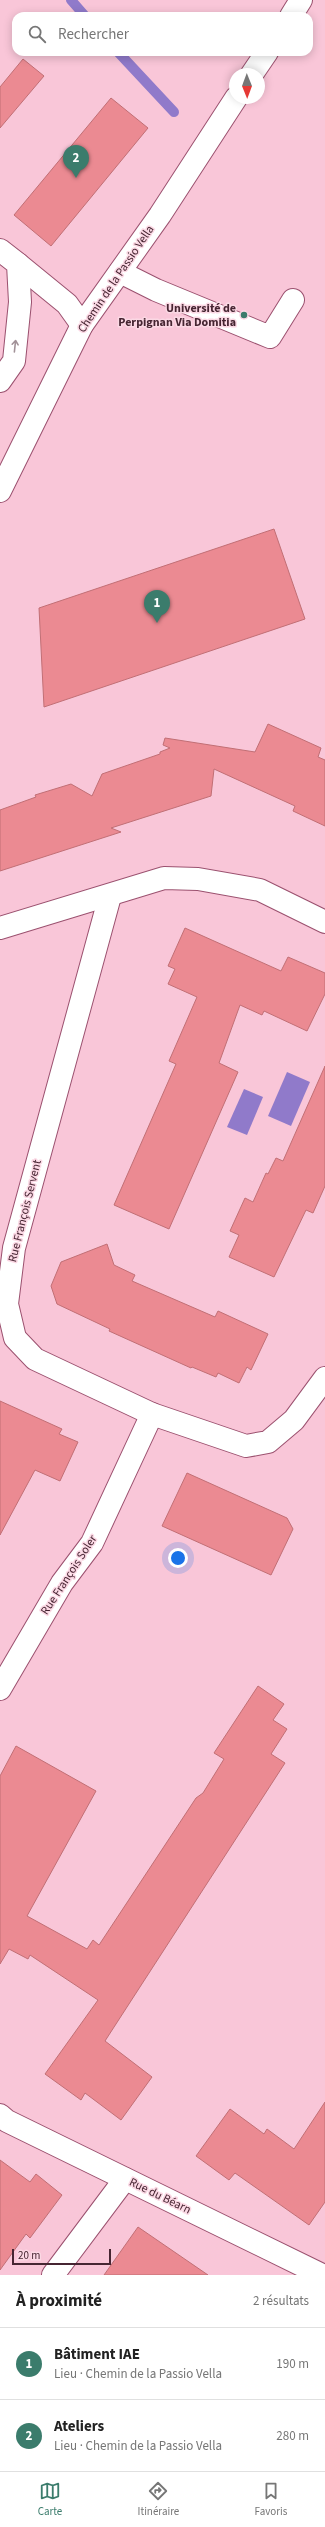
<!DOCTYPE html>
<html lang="fr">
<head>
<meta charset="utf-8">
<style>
	:root { --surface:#fff; --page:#f6f6f6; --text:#222; --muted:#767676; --line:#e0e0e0; --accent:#3b7c6c }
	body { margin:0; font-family:"Source Sans 3",sans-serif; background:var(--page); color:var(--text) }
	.compass { position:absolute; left:229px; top:68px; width:36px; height:36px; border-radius:50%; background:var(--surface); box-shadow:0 2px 10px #0003; rotate:179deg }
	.scale { position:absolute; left:12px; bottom:10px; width:99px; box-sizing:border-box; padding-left:4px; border:2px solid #462532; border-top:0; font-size:11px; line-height:14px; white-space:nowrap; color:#462532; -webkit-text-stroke:3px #fbd8e4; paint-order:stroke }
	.you { position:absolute; left:178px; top:1558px; width:14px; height:14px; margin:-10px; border:3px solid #fff; border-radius:50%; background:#1a73e8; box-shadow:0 0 0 6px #1a73e833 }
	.badge { display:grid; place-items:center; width:26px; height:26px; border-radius:50%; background:var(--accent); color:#fff; font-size:13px; font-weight:700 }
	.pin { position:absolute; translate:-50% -33px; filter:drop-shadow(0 1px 2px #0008) }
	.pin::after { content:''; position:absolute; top:21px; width:14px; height:12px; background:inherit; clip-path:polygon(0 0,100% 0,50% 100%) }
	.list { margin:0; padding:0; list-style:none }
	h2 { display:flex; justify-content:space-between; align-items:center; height:52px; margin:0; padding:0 16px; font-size:17px }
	h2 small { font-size:13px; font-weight:400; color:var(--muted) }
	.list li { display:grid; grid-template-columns:26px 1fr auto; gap:12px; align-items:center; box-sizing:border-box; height:72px; padding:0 16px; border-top:1px solid var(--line) }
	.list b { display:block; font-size:15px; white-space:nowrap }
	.list p { margin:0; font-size:13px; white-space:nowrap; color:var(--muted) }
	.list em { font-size:13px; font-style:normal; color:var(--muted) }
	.icon { flex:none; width:22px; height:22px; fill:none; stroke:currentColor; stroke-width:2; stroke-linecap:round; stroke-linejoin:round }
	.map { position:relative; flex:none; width:325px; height:2275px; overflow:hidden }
	.search { position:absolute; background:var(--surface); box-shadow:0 2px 10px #0003; left:12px; right:12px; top:12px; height:44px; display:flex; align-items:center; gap:10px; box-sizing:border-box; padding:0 14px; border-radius:12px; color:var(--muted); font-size:15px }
	.sheet { height:196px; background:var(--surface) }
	nav { display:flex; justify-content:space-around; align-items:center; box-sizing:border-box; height:56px; border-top:1px solid var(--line); background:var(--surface); font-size:11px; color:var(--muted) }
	nav a { display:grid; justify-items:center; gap:2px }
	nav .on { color:var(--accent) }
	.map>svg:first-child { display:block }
	.water { fill:#907aca }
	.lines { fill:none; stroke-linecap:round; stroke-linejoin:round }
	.stream { stroke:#907aca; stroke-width:10 }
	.building { fill:#eb8a92; stroke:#c16f75 }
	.minor-casing { stroke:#9b516f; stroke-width:24 }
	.minor { stroke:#fff; stroke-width:22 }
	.oneway { stroke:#a29298 }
	.poi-dot { fill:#3b7c6c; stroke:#fbd8e4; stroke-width:1.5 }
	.labels { text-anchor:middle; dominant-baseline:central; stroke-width:3; stroke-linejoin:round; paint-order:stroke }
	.street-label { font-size:12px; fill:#462532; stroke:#fbd8e4 }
	.poi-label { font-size:12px; font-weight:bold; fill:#462532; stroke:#fbd8e4; text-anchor:end }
</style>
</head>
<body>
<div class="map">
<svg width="325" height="2275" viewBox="0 0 325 2275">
	<rect width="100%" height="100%" fill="#f9c6d8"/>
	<!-- water -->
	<g class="water">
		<polygon points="287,1072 310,1082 291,1126 268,1116"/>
		<polygon points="244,1089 263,1097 247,1135 227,1127"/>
	</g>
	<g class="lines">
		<!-- stream -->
		<g class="stream">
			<polyline points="71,0 85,16"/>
			<polyline points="118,52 174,112"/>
		</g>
	</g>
	<!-- building -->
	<g class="building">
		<polygon points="23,59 44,76 0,128 0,87"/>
		<polygon points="111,98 148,128 51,246 14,215"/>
		<polygon points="274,529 305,619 44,707 39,608"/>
		<polygon points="268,724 321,748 318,757 325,760 325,826 293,811 295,806 214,769 211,796 111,828 121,832 0,871 0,810 36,797 35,795 71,784 92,796 102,774 160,754 160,752 170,748 163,745 165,738 255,752"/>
		<polygon points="185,928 281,971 288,957 325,973 325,994 307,1031 264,1011 262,1015 240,1005 219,1063 238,1072 169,1229 114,1205 176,1064 169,1061 197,997 168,984 175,969 168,966"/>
		<polygon points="325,1066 325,1186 313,1213 306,1210 274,1277 229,1257 239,1235 230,1231 245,1198 253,1202 266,1173 268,1174 276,1158 283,1161"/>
		<polygon points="107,1244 114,1265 135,1275 132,1281 215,1317 218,1311 268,1334 251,1370 247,1367 239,1383 218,1373 216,1377 192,1367 191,1368 109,1331 110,1329 57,1304 51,1286 61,1262"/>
		<polygon points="0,1401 62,1429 59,1434 78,1442 60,1481 35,1470 0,1535"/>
		<polygon points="187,1473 287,1518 293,1529 271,1575 162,1526"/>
		<polygon points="258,1686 284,1704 273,1720 287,1729 271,1754 285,1763 105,2041 152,2077 121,2120 85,2093 81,2100 45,2074 98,2000 30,1955 28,1959 9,1949 0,1964 0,1776 16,1746 96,1791 27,1916 87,1949 93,1940 99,1945 196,1798 203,1793 224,1759 214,1753"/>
		<polygon points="325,2102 325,2202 309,2225 235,2173 229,2180 196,2156 230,2109 264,2134 267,2129 294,2149"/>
		<polygon points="0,2160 30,2182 36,2174 62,2195 30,2238 26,2234 0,2270"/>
		<polygon points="138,2227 208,2275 104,2275"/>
	</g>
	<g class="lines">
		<defs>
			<g id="minor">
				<polyline points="291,16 301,0"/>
				<polyline points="252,74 267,52"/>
				<polyline points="0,250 18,264 20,302 14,361 0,381"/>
				<polyline points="18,264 67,304 82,325"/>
				<polyline points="120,272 156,290 270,337 293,300"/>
				<polyline points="0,491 82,325 160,215 236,98"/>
				<polyline points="110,896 14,1248 7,1304 15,1338 35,1359 152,1414 246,1446 268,1442 294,1420 325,1378"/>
				<polyline points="0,928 164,878 198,879 260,890 325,922"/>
				<polyline points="0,1689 62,1583 92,1543 152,1414"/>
				<polyline points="0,2115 7,2121 322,2275"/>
				<polyline points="53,2275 125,2179"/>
			</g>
		</defs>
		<!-- minor casing -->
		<use href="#minor" class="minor-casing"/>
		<!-- minor -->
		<use href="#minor" class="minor"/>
	</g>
	<!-- one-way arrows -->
	<defs><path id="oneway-shaft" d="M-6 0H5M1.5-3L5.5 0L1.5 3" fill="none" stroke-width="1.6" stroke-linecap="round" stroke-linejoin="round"/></defs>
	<use class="oneway" href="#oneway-shaft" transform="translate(15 346) rotate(-84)"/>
	<!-- markers -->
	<circle class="poi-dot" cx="244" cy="315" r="4"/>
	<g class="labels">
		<!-- street labels -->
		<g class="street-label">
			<text transform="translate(116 279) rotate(-56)">Chemin de la Passio Vella</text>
			<text transform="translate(25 1211) rotate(-76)">Rue François Servent</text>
			<text transform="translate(69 1575) rotate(-57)">Rue François Soler</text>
			<text transform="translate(160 2196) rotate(26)">Rue du Béarn</text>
		</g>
		<!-- poi labels -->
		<g class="poi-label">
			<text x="236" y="308">Université de<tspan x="236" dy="14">Perpignan Via Domitia</tspan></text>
		</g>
	</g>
</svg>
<svg class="compass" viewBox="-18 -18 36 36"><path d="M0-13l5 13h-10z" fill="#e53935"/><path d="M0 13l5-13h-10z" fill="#767676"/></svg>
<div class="scale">20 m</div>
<div class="you"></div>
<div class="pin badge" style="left:157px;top:623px">1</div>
<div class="pin badge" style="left:76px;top:178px">2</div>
<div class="search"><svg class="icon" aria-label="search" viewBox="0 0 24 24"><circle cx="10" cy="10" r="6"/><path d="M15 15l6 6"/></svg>Rechercher</div>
</div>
<section class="sheet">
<h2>À proximité<small>2 résultats</small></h2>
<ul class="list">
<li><span class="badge">1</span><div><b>Bâtiment IAE</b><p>Lieu · Chemin de la Passio Vella</p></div><em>190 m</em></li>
<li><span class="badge">2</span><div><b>Ateliers</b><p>Lieu · Chemin de la Passio Vella</p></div><em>280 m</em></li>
</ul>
</section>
<nav>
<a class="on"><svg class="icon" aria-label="map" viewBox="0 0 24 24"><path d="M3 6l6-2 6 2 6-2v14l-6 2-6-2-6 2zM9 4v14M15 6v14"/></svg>Carte</a>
<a><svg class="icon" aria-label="directions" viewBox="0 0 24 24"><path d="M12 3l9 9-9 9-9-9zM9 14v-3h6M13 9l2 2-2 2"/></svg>Itinéraire</a>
<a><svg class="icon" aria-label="saved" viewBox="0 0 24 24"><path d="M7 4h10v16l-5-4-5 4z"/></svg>Favoris</a>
</nav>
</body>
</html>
